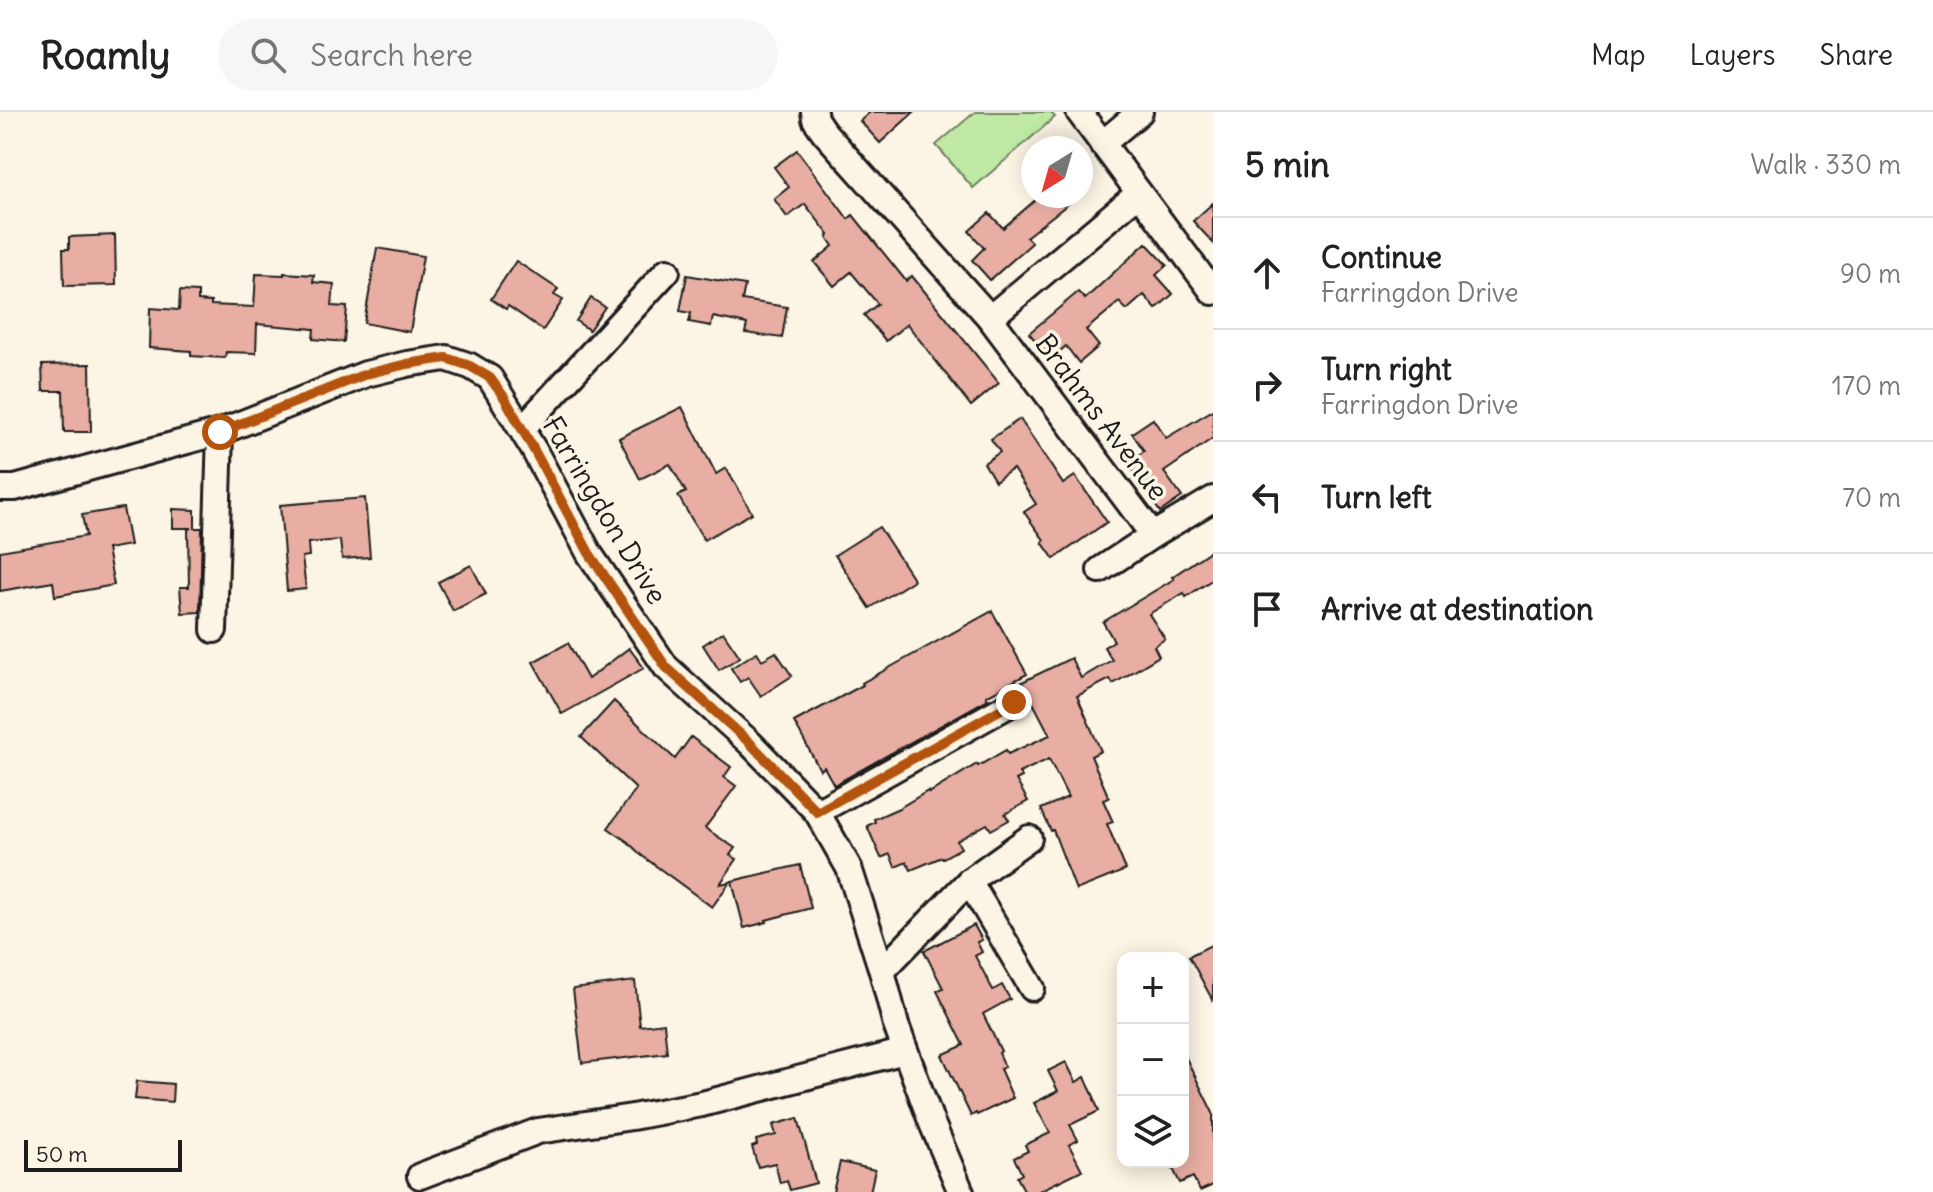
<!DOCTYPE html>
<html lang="en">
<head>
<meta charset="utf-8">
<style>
	:root { --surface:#fff; --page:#f6f6f6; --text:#222; --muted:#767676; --line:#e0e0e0 }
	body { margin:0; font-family:Delius,sans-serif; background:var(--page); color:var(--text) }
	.controls { position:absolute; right:24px; bottom:24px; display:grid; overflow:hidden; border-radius:16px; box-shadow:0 4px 20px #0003 }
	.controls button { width:72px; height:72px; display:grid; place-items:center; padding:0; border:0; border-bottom:2px solid var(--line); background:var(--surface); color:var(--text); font:40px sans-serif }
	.compass { position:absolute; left:1021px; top:24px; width:72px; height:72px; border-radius:50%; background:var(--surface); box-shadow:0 4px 20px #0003; rotate:217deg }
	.scale { position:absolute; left:24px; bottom:20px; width:158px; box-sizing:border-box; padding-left:8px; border:4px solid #1c1c1c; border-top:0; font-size:22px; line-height:28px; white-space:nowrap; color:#1c1c1c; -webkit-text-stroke:6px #fcf5e5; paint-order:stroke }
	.stop { position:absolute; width:24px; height:24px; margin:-18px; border:6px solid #b45309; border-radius:50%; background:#fff }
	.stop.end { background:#b45309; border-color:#fff; box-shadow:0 2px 8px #0008 }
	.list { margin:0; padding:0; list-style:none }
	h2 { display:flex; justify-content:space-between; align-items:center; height:104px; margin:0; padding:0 32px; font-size:34px }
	h2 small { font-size:26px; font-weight:400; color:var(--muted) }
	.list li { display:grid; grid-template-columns:52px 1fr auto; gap:24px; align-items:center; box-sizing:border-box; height:112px; padding:0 32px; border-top:2px solid var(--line) }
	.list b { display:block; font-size:30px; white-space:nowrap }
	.list p { margin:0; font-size:26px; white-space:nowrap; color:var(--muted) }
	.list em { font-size:26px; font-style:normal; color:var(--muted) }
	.icon { flex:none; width:44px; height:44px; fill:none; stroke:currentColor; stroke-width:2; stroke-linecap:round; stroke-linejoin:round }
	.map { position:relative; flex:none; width:1213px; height:1080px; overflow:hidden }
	header { display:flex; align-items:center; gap:48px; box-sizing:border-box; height:112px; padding:0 40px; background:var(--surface); border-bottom:2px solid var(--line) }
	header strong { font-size:38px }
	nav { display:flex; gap:44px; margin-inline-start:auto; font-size:28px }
	.search { width:560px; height:72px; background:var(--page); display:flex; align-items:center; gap:20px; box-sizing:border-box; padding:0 28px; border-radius:44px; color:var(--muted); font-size:30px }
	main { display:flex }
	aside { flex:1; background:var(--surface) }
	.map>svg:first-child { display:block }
	.green { fill:#bfe9a5; stroke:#6e8260; stroke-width:2 }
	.building { fill:#e8aea3; stroke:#1c1c1c; stroke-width:2 }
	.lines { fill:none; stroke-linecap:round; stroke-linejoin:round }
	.minor-casing { stroke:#1c1c1c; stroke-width:30 }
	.minor { stroke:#fcf5e5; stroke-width:24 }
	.route { stroke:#b45309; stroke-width:10 }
	.labels { text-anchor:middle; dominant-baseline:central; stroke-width:7; stroke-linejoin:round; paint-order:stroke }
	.street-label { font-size:28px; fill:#1c1c1c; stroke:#fcf5e5 }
</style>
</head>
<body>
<header>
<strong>Roamly</strong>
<div class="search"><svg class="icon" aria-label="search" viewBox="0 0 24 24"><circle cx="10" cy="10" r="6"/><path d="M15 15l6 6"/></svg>Search here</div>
<nav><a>Map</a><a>Layers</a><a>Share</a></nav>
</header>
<main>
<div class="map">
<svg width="1213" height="1080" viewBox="0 0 1213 1080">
	<rect width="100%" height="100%" fill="#fcf5e5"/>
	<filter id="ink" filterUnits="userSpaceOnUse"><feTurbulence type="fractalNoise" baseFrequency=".0125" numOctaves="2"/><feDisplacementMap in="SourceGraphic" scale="16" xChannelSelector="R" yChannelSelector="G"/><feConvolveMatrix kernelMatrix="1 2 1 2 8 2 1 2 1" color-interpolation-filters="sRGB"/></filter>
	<g filter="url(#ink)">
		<!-- green -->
		<polygon class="green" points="975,0 1050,0 1055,5 973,76 936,33"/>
		<!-- building -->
		<g class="building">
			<polygon points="870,0 914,0 880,31 860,9"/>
			<polygon points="797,38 848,107 853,103 906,169 912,164 999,271 971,294 907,212 886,229 864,203 878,192 851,160 834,174 814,150 833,134 827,125 829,123 805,92 787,105 774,87 789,75 774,55"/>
			<polygon points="1040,84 1078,84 1026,125 1032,131 990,168 972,148 984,136 969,119 989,101 1003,116"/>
			<polygon points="1213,91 1213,131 1193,109"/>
			<polygon points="115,123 116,173 64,174 63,137 69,137 69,125"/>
			<polygon points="1146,131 1167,153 1156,163 1173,182 1156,197 1144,183 1127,198 1119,190 1086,218 1099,234 1079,251 1066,234 1051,247 1029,221 1078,180 1085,187"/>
			<polygon points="377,136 423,144 410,220 364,211"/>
			<polygon points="516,149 558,177 554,183 563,188 543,218 508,194 506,197 491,187"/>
			<polygon points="284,161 314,163 313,170 334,172 332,194 347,195 344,230 313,227 314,217 257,212 256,241 226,240 225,246 191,244 191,239 149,236 150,196 179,198 180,179 198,180 198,189 211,190 211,193 254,195 256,162 284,163"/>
			<polygon points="687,163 745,173 742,188 787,195 782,226 745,221 747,212 713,205 711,214 689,210 691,201 680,199"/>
			<polygon points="591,186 605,195 589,218 576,209"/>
			<polygon points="90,252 91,320 64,320 63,279 43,279 42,253"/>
			<polygon points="682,295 716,362 726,356 752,401 704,428 678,384 686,380 670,352 640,367 619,326"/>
			<polygon points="1213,298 1213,326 1164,360 1182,385 1160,400 1128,351 1144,339 1132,321 1153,307 1166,326"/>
			<polygon points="1020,307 1063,372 1075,364 1107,410 1054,447 1042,430 1044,428 1024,400 1036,392 1013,357 995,369 984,351 1000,340 991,327"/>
			<polygon points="365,386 370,445 342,447 340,428 308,431 309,444 302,445 306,477 287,479 280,393"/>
			<polygon points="123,396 130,433 107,437 114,473 55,484 53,470 0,479 0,439 86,424 82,403"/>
			<polygon points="173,397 195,398 195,416 202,416 200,500 182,501 180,475 189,475 188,417 192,416 173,416"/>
			<polygon points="879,415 914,468 870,496 835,443"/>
			<polygon points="1213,437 1213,467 1186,485 1184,481 1149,502 1165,527 1154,534 1159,544 1113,572 1110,567 1077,584 1101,639 1091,644 1109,686 1103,688 1113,710 1107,712 1126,758 1076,778 1053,718 1051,719 1041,697 1068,685 1049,647 1019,661 1022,665 1016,668 1028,689 1005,702 1009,708 991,718 987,712 957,729 961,736 943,746 942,745 911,758 907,750 895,755 890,742 881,746 867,714 875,710 874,707 899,696 928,679 929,681 977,652 978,654 1006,638 1008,642 1050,623 1022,570 1071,546 1081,566 1112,548 1104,535 1114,529 1103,510 1174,467 1172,465"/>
			<polygon points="471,453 486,482 453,499 438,470"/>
			<polygon points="992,499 1027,562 986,584 988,587 834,673 824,655 820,658 794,610 863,573 862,571 896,552"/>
			<polygon points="723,520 740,545 719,558 703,533"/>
			<polygon points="568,531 588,567 629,536 644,556 562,602 533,550"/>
			<polygon points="757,540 762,548 776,540 792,564 761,584 748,565 740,570 731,556"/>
			<polygon points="614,589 675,647 691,625 731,655 724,665 736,674 705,716 735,736 730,743 737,747 720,772 730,770 712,795 641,743 628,730 608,716 636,677 581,625"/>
			<polygon points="800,753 811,796 766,808 767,810 744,816 732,769"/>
			<polygon points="974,813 982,828 977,830 982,840 975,844 993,878 1002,873 1010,887 983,902 1001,939 999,941 1005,955 1000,957 1013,986 977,1003 976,1001 971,1004 942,943 964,933 937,879 943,876 924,839"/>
			<polygon points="1213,832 1213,889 1189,844"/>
			<polygon points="635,869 640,914 664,911 667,941 582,951 573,877"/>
			<polygon points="1183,940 1213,1001 1213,1073 1200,1079 1193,1065 1180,1071 1170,1051 1183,1050"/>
			<polygon points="1066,950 1076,970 1085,965 1095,987 1094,987 1099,999 1070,1013 1078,1028 1069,1033 1082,1058 1037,1080 1025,1080 1017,1065 1022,1062 1014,1046 1028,1039 1025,1033 1050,1021 1034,991 1058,979 1048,959"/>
			<polygon points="137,969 173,972 172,990 135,987"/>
			<polygon points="798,1006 816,1071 790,1078 787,1069 780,1071 775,1051 758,1055 752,1035 757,1033 756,1028 776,1023 773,1013"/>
			<polygon points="840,1050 875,1058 870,1080 833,1080"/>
		</g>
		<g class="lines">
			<defs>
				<g id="minor">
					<polyline points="814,0 815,7 824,20 990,206 1153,423 1213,387"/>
					<polyline points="1079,0 1213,180"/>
					<polyline points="1102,32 1140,0"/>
					<polyline points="990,206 1139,81"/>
					<polyline points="522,317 667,159"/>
					<polyline points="0,376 15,376 220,320 366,262 407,252 446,246 470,254 490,266 534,338 589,441 666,555 750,631 817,700 849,756 882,859 896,913 931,1009 961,1080"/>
					<polyline points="1100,458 1153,423"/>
					<polyline points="214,518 220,320"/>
					<polyline points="817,700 1014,590"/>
					<polyline points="969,769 1032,876"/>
					<polyline points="882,859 969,769 1029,726"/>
					<polyline points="420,1064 538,1019 632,1005 702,992 905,939"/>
				</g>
			</defs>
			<!-- minor casing -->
			<use href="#minor" class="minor-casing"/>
			<!-- minor -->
			<use href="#minor" class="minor"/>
		</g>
	</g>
	<g class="lines" filter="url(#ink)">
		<!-- route -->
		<polyline class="route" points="220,320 366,262 407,252 446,246 470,254 490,266 504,285 534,338 589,441 666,555 750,631 817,700 1014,590"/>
	</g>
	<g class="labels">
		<!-- street labels -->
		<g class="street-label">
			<text transform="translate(1102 305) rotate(53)">Brahms Avenue</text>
			<text transform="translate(605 398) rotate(59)">Farringdon Drive</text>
		</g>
	</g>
</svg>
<div class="controls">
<button>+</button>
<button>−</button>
<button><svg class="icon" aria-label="layers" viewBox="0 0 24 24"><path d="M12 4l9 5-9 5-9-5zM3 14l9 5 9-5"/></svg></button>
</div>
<svg class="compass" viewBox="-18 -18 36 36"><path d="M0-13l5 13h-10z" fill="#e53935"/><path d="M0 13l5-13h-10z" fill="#767676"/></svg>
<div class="scale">50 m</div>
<div class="stop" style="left:220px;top:320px"></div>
<div class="stop end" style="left:1014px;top:590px"></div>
</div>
<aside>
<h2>5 min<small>Walk · 330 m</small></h2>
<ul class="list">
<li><svg class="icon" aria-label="ahead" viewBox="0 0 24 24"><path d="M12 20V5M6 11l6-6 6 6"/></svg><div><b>Continue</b><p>Farringdon Drive</p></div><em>90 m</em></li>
<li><svg class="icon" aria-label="right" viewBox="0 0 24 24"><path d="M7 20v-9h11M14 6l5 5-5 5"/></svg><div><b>Turn right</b><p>Farringdon Drive</p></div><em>170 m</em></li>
<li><svg class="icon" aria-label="left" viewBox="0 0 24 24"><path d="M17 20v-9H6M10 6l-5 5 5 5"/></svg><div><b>Turn left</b></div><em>70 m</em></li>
<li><svg class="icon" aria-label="arrive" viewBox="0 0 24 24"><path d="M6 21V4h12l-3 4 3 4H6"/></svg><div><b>Arrive at destination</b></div></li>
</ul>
</aside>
</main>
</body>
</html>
